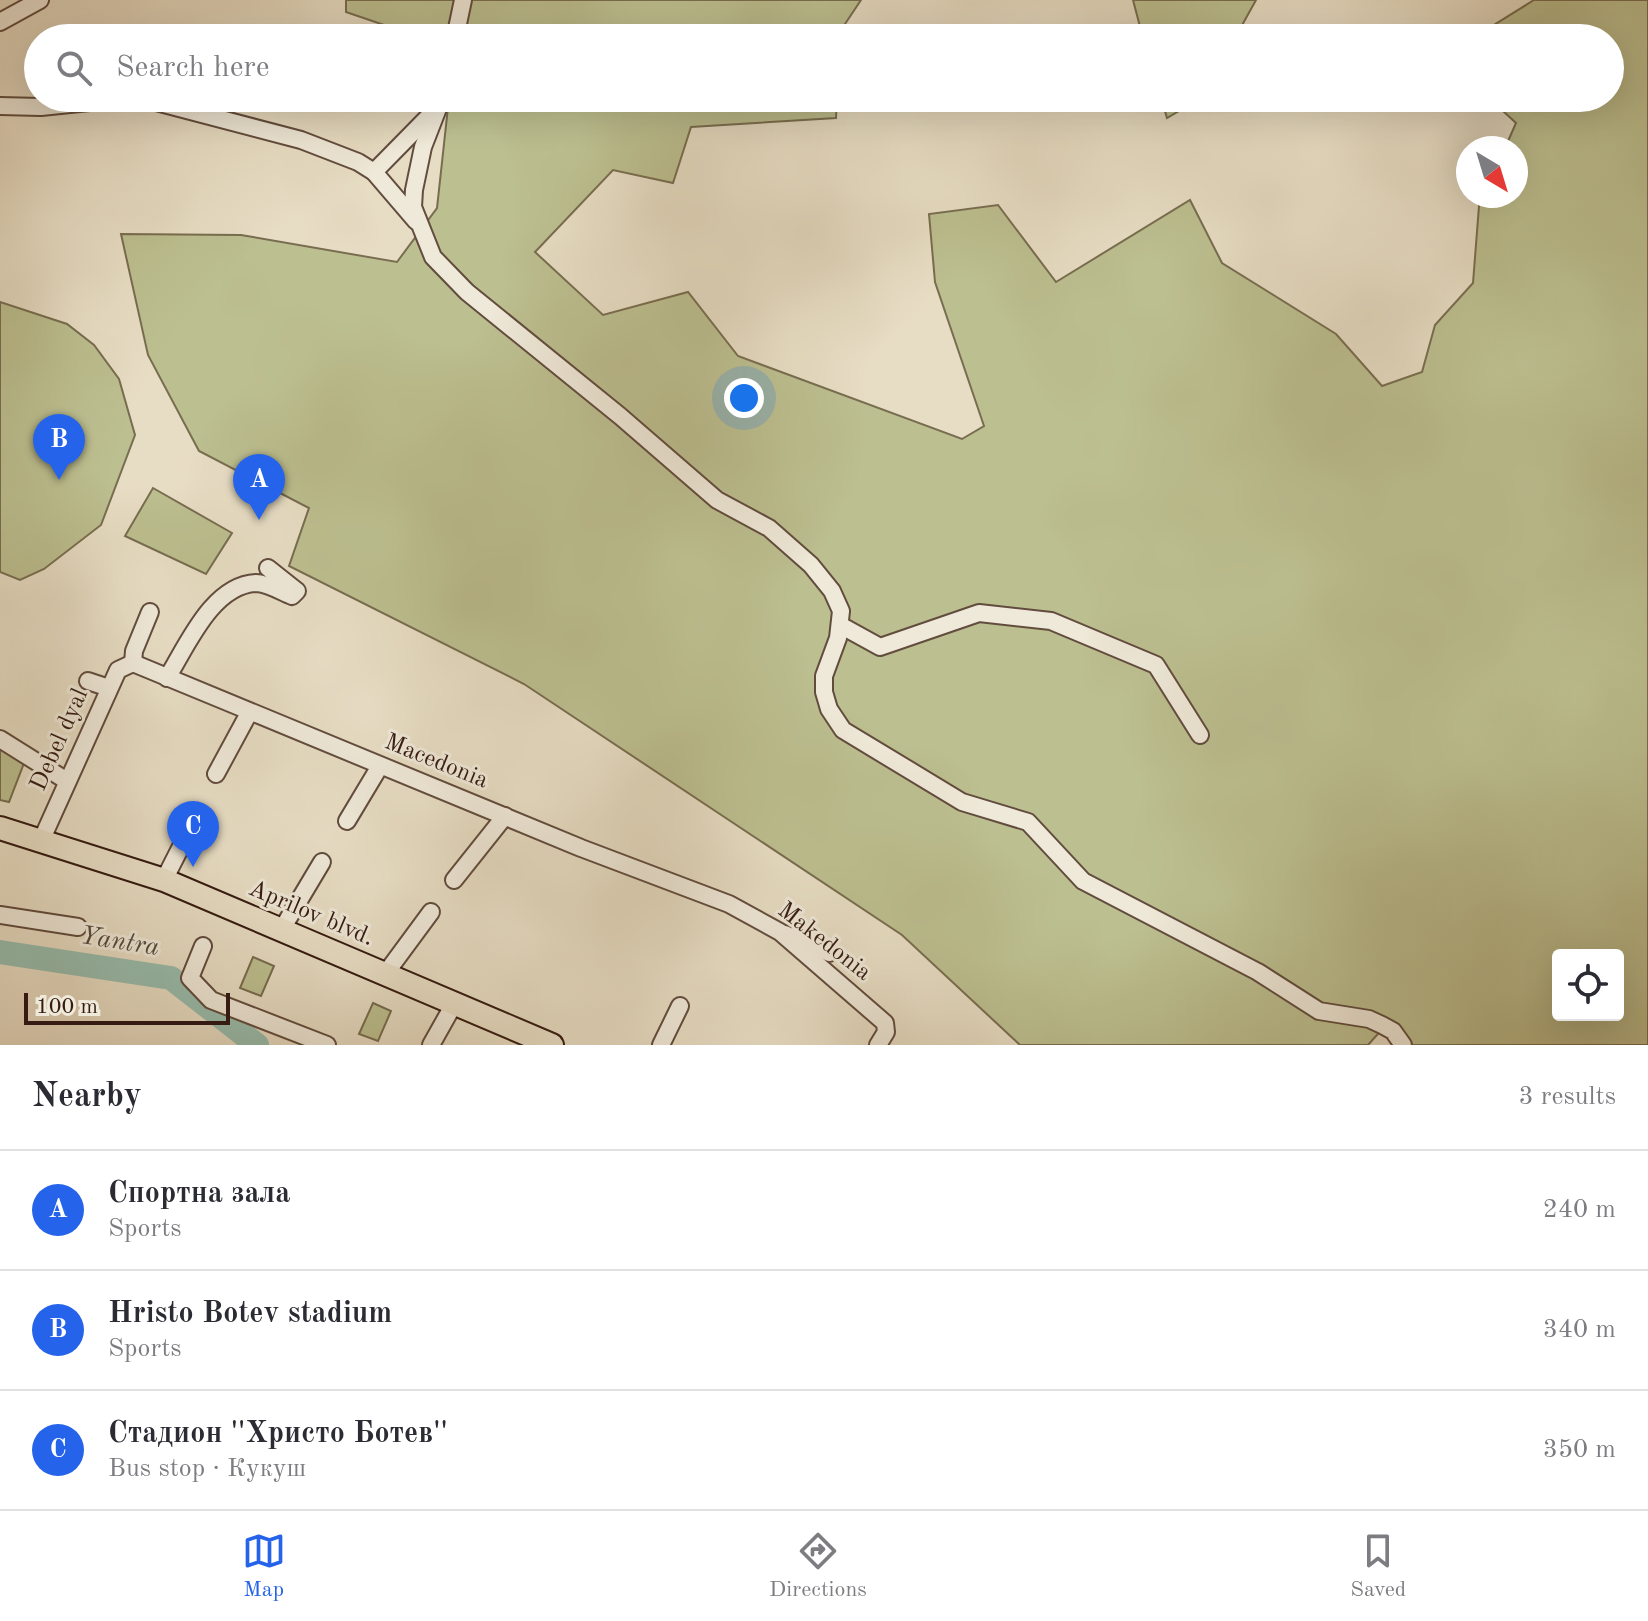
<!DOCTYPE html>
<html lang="en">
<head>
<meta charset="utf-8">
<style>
	:root { --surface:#fff; --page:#f7f7f7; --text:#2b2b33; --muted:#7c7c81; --line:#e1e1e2; --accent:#2563eb }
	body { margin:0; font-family:"Old Standard TT",serif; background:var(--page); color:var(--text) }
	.controls { position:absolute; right:24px; bottom:24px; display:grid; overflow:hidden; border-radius:8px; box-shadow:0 8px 32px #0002 }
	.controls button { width:72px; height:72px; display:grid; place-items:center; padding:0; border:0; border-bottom:2px solid var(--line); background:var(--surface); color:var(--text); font:40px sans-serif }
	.compass { position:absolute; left:1456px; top:136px; width:72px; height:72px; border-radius:50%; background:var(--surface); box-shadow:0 8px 32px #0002; rotate:142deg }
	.scale { position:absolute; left:24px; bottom:20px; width:206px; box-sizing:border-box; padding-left:8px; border:4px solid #351b11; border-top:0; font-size:22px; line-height:28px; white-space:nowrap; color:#351b11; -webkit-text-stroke:6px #efe9d9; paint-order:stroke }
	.you { position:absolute; left:744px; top:398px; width:28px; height:28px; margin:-20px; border:6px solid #fff; border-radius:50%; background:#1a73e8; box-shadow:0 0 0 12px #1a73e833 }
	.badge { display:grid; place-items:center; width:52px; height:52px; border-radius:50%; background:var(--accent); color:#fff; font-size:26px; font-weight:700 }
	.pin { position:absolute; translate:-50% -66px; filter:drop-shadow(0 2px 4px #0008) }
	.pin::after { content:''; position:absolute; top:42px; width:28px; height:24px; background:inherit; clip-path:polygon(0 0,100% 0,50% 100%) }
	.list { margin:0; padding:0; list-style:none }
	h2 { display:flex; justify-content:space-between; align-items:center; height:104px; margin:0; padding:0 32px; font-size:34px }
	h2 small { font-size:26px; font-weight:400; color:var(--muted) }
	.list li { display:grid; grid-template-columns:52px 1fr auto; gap:24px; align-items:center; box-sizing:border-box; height:120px; padding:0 32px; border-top:2px solid var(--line) }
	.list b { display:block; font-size:30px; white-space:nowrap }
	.list p { margin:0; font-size:26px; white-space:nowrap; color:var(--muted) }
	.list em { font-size:26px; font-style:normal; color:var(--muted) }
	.icon { flex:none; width:44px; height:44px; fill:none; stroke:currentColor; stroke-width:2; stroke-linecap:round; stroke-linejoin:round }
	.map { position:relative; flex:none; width:1648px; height:1045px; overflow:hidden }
	.search { position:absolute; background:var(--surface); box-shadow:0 8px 32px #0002; left:24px; right:24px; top:24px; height:88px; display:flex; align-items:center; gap:20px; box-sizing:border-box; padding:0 28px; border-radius:44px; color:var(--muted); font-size:30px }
	.sheet { height:464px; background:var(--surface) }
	nav { display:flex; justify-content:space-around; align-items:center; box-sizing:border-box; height:112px; border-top:2px solid var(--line); background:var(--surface); font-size:22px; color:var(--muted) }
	nav a { display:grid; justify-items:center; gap:4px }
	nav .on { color:var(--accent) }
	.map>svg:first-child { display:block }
	.green { fill:#bcbf90; stroke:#786d50; stroke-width:2; fill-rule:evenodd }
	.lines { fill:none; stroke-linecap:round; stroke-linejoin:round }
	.river { stroke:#98bdae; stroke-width:24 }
	.minor-casing { stroke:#624c3e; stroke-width:20 }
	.major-casing { stroke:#351b11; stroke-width:26 }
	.minor { stroke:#efe9d9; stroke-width:16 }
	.major { stroke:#e7ddc4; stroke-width:22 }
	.labels { text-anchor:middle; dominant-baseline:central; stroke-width:6; stroke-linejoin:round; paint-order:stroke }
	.street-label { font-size:24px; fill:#351b11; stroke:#efe9d9 }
	.water-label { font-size:26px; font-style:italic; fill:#534c40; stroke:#efe9d9 }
</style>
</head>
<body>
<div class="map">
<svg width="1648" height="1045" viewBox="0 0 1648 1045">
	<rect width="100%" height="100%" fill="#e7ddc4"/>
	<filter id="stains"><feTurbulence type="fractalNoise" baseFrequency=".0025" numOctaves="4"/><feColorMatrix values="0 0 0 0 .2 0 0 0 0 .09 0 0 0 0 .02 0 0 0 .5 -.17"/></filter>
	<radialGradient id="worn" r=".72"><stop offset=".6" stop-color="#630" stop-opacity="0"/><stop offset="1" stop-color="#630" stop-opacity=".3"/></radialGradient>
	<!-- green -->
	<g class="green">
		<polygon points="346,0 861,0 841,30 840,38 422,38 346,12"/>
		<polygon points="1133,0 1256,0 1235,38 1143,38"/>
		<path d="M1534,0h114v1045h-245l-18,-19 -17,19h-348l-118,-110 -378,-251 -235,-118 20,-58 -110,-57 -51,-96 -27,-121 120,1 156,27 40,-54 12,-110h388l-1,20 -145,9 -18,56 -60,-13 -78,82 68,63 85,-23 50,64 224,83 22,-13 -49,-144 -6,-68 69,-9 58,77 134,-82 32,63 114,71 46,52 40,-14 13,-47 38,-42 6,-77 4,-10h33v-48h-11l11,-25 -27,-25h121v-60h-137zM1558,955h60v60h-60z"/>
		<polygon points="1161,98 1201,98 1167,118"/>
		<polygon points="0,302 67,324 94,345 119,379 135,435 101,525 44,569 20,580 0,572"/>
		<polygon points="153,488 232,533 206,574 125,536"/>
		<polygon points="0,749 26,758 9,802 0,800"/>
		<polygon points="253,957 274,966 261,996 240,988"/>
		<polygon points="373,1003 391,1011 378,1041 359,1034"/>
	</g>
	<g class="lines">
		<!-- river -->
		<polyline class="river" points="0,952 171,978 257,1045"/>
		<defs>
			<g id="minor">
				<polyline points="0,22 40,0"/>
				<polyline points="455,38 463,0"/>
				<polyline points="141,98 301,140 358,162 374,172 416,221"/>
				<polyline points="442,98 423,147 414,190 413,207 433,257 467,292 620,416 717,500 769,528 811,565 832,591 841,611 838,638 824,676 824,692 829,709 843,730 962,802 1028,822 1083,881 1258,972 1319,1011 1369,1019 1382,1025 1393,1031 1403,1045"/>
				<polyline points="0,106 41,107 128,98"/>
				<polyline points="374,172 432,113"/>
				<polyline points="840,625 880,647 979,613 1051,621 1156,665 1200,735"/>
				<polyline points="133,663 134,651 150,612"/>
				<path d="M167,678c20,-32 45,-93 89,-95 11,0 26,9 36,13l5,-5 -29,-23"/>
				<polyline points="88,681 109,688"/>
				<polyline points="0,739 67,781"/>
				<polyline points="216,774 249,713"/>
				<polyline points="347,821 380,766"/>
				<polyline points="41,841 118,670 133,663 581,848 729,904 780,932 885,1023 886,1032 878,1045"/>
				<polyline points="164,880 194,821"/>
				<polyline points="454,880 505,816"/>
				<polyline points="0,915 78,927"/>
				<polyline points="282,929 322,862"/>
				<polyline points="785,934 829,953"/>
				<polyline points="203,946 190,978 211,1000 327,1045"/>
				<polyline points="386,973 431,912"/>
				<polyline points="431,1045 454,1004"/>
				<polyline points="661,1045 680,1006"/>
			</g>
			<polyline id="major" points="0,828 164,880 552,1045"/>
		</defs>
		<!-- minor casing -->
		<use href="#minor" class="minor-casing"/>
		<!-- major casing -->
		<use href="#major" class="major-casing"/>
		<!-- minor -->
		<use href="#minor" class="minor"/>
		<!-- major -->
		<use href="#major" class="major"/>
	</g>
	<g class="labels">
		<!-- street labels -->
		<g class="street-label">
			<text transform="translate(60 740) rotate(-66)">Debel dyal</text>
			<text transform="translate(436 762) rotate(22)">Macedonia</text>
			<text transform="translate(311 914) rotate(23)">Aprilov blvd.</text>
			<text transform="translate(824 942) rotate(38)">Makedonia</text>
		</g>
		<!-- water labels -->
		<g class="water-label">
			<text transform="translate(120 942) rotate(9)">Yantra</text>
		</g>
	</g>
	<rect width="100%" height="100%" filter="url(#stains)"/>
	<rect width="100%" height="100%" fill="url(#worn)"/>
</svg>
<div class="controls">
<button><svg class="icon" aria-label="locate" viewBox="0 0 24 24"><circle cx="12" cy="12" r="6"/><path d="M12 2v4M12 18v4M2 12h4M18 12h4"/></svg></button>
</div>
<svg class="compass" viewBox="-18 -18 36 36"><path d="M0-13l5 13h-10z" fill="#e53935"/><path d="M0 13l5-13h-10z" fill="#7c7c81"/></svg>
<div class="scale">100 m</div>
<div class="you"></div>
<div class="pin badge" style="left:259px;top:520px">A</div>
<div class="pin badge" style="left:59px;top:480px">B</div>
<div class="pin badge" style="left:193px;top:867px">C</div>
<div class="search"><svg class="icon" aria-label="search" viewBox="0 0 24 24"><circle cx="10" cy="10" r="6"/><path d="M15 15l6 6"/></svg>Search here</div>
</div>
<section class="sheet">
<h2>Nearby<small>3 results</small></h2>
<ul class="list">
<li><span class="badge">A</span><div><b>Спортна зала</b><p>Sports</p></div><em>240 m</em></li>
<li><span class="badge">B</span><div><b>Hristo Botev stadium</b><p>Sports</p></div><em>340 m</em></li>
<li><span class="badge">C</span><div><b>Стадион ''Христо Ботев''</b><p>Bus stop · Кукуш</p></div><em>350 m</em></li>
</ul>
</section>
<nav>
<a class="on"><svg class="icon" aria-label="map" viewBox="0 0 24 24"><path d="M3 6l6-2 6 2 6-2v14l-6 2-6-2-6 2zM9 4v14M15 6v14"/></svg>Map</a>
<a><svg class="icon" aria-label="directions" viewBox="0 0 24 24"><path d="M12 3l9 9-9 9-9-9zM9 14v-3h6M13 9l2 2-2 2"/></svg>Directions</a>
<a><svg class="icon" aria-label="saved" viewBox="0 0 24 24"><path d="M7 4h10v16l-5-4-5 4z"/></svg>Saved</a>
</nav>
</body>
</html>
